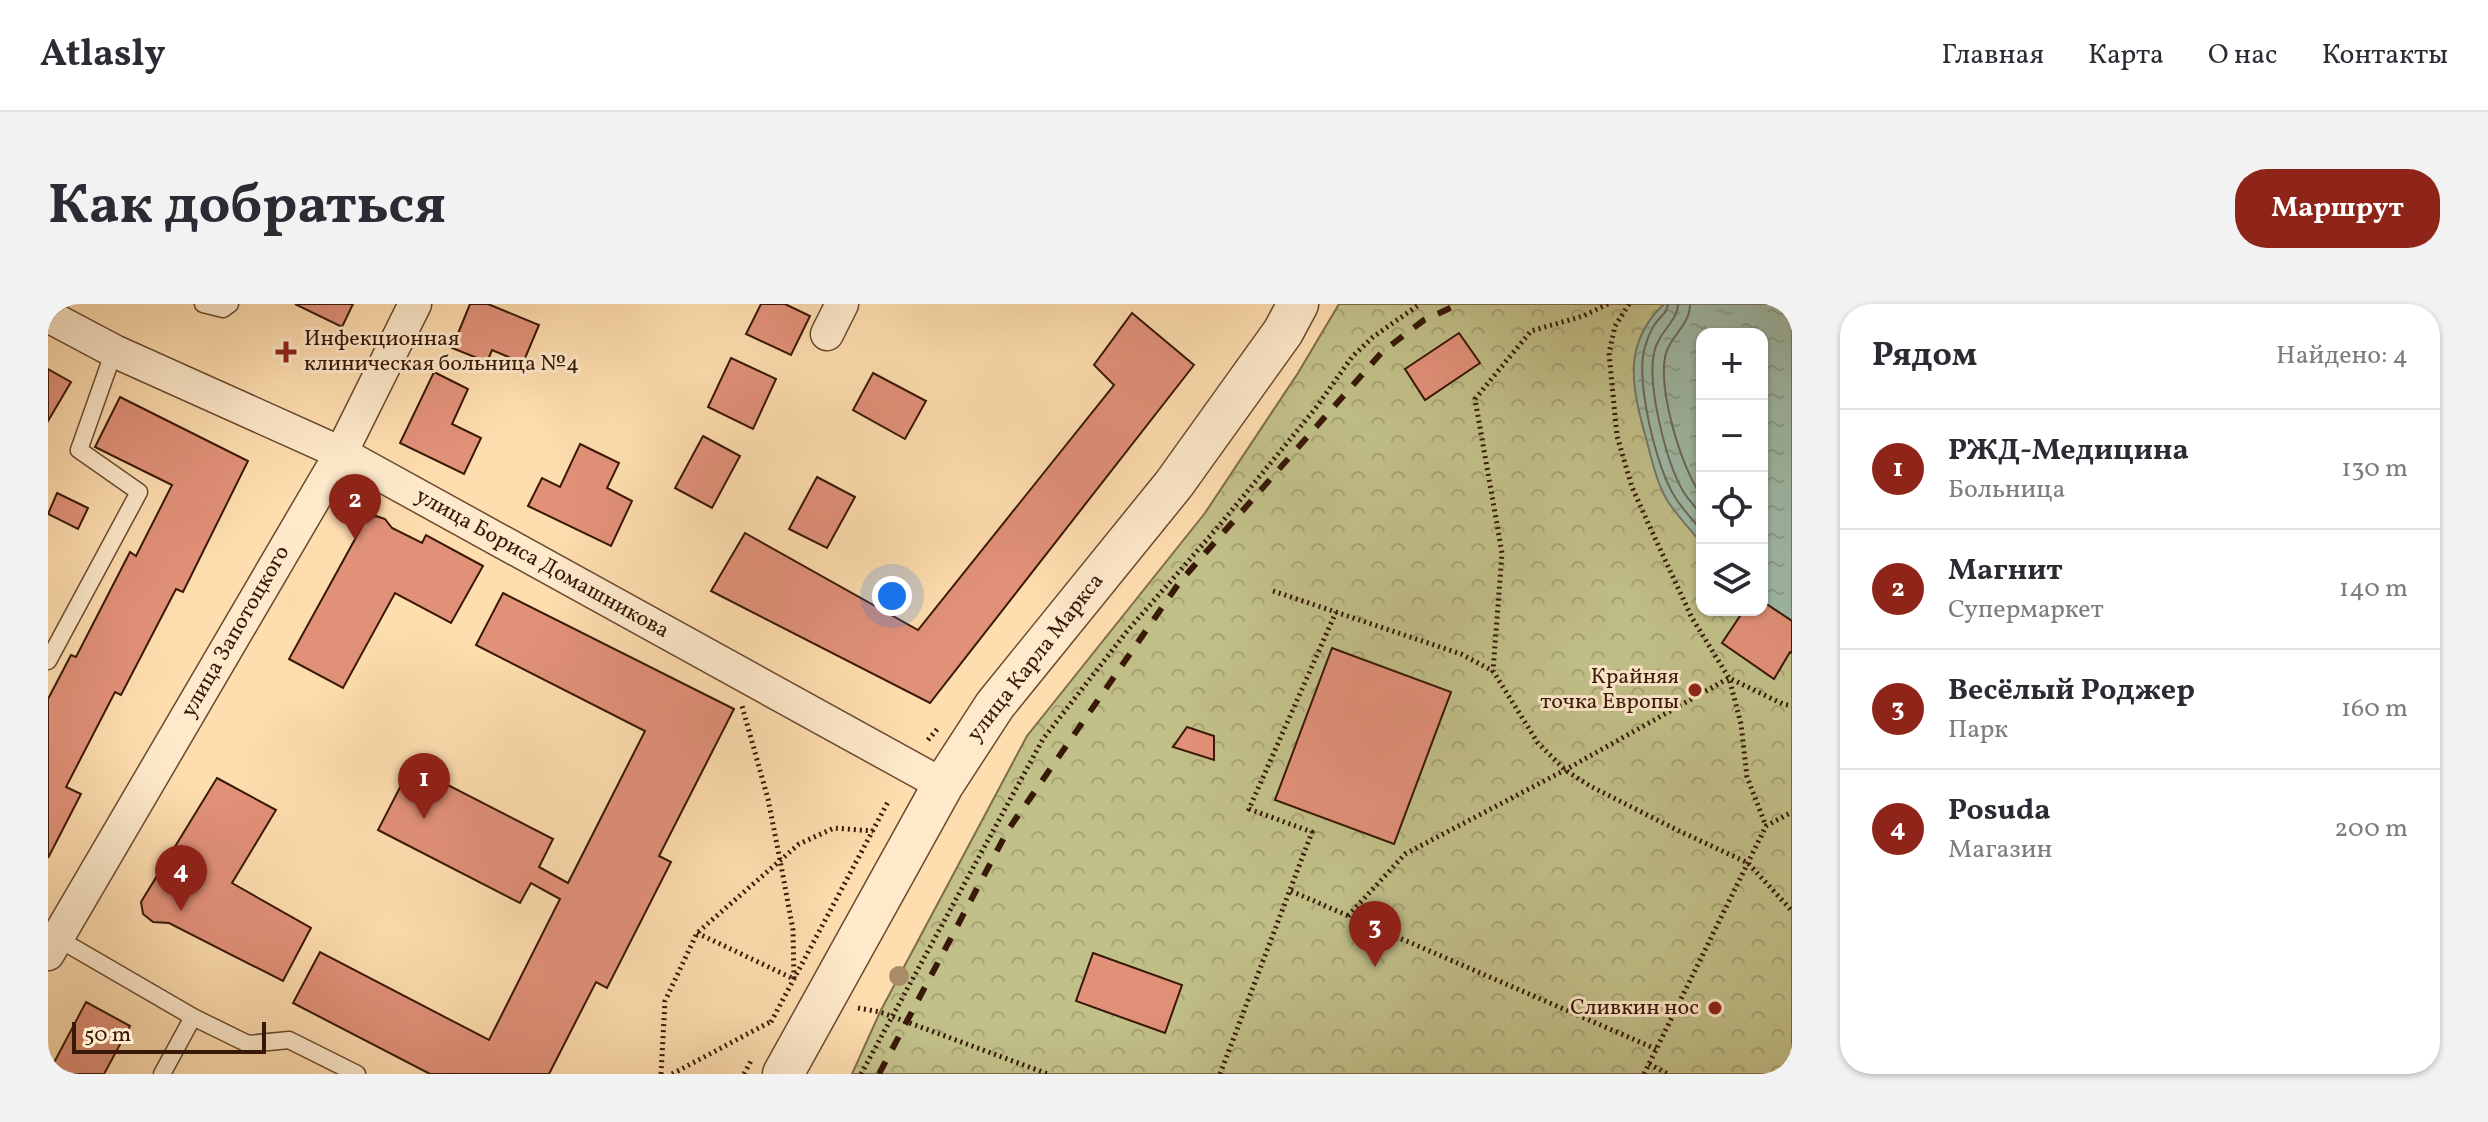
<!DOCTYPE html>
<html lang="ru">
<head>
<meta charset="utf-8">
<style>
	:root { --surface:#fff; --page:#f2f2f3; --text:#2b2b33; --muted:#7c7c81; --line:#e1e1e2; --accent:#8f2418 }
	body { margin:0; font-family:Vollkorn,serif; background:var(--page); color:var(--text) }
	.controls { position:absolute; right:24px; top:24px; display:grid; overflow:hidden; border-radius:16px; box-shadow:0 2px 6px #0004 }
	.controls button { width:72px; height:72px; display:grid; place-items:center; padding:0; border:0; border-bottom:2px solid var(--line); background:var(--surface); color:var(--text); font:40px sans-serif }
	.scale { position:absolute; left:24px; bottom:20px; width:194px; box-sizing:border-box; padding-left:8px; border:4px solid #381806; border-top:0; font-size:22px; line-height:28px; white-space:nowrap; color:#381806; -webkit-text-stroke:6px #fee9cb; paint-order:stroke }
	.you { position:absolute; left:844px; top:292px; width:28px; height:28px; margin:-20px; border:6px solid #fff; border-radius:50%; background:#1a73e8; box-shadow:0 0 0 12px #1a73e833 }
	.badge { display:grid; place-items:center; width:52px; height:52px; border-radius:50%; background:var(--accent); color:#fff; font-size:26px; font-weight:700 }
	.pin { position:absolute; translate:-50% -66px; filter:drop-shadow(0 2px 4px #0008) }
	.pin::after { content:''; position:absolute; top:42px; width:28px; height:24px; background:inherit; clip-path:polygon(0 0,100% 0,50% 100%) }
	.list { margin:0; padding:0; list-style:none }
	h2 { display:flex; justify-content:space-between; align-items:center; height:104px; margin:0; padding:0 32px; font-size:34px }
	h2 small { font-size:26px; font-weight:400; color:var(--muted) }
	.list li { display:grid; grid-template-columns:52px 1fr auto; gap:24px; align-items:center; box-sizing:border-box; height:120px; padding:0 32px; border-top:2px solid var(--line) }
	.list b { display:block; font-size:30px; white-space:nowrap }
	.list p { margin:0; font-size:26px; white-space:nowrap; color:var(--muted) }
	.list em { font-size:26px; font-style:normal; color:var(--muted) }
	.icon { flex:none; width:44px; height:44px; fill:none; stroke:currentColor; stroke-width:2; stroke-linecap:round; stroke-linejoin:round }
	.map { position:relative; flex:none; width:1744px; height:770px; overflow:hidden; border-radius:32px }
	header { display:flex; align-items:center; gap:48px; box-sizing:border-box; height:112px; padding:0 40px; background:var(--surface); border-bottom:2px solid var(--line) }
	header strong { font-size:38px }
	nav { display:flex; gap:44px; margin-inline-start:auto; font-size:28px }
	.intro { display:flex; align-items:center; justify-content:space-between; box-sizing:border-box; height:192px; padding:0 48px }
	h1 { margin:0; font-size:56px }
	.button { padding:20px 36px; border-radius:32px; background:var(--accent); color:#fff; font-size:28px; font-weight:700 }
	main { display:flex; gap:48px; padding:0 48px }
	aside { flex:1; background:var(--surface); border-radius:32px; box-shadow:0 2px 6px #0004 }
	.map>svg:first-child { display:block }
	.park { fill:url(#park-crowns); stroke:#7d6c48; stroke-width:2; fill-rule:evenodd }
	.water { fill:url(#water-ripples); stroke:#767a68; stroke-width:2 }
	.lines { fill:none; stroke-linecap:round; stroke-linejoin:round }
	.shore { stroke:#6c6a58; stroke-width:2 }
	.building { fill:#e29179; stroke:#381806; stroke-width:2 }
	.service-casing { stroke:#6a4930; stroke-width:19 }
	.minor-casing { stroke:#6a4930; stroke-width:35 }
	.tertiary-casing { stroke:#6a4930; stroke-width:43 }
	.path { stroke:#381806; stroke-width:5; stroke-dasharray:2 4; stroke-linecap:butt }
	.service { stroke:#fee9cb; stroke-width:16 }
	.minor { stroke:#fee9cb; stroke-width:32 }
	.tertiary { stroke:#fee9cb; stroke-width:40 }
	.rail { stroke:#381806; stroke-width:6; stroke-dasharray:14 14; stroke-linecap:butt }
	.tree { fill:#a88c68 }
	.poi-dot { fill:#8f2418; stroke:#fee9cb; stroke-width:3 }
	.labels { text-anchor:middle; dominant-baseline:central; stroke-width:6; stroke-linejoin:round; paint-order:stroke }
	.poi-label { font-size:22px; fill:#381806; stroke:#fee9cb; text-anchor:end }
	.street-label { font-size:22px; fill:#381806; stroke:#fee9cb }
</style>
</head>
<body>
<header>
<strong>Atlasly</strong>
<nav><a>Главная</a><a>Карта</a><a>О нас</a><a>Контакты</a></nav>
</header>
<div class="intro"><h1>Как добраться</h1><a class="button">Маршрут</a></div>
<main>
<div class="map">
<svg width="1744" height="770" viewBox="0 0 1744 770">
	<defs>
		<pattern id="park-crowns" width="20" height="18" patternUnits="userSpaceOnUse" patternTransform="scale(2)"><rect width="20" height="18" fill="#c2c089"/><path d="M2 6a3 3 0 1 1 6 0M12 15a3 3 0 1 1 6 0" fill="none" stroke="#a7a475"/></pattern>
		<pattern id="water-ripples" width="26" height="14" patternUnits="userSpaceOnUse" patternTransform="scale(2)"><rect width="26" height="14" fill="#a0bcaa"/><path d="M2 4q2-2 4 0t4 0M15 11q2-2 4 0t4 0" fill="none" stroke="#8ba191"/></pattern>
	</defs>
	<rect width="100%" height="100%" fill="#feddaf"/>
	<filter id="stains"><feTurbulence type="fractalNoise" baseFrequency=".0025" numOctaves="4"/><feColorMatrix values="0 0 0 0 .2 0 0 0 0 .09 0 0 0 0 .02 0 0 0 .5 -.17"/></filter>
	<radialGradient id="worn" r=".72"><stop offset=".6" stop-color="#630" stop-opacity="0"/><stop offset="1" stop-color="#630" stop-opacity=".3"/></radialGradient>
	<!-- park -->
	<path class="park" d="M1291,0h453v770h-940l28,-62 147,-276 178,-223 93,-140zM1654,30h60v276h-60z"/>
	<!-- water -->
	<path class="water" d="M1616,0h128v317l-30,-20v-267h-60v210c-11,-14 -25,-28 -35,-44 -10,-17 -15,-39 -20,-58 -14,-51 -27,-97 17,-138z"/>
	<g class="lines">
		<!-- shore -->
		<g class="shore">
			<path d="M1620,0c-1,10 -8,12 -13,20 -4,6 -8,16 -10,23 -10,32 11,121 30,150 7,12 18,23 27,34"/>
			<path d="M1630,0c0,17 -20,28 -24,49 -7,32 12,109 29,138 5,9 13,16 19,24"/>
			<path d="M1642,0c0,21 -18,30 -24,49 -9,34 15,116 36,143"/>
		</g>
	</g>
	<!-- building -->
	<g class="building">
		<polygon points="247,0 305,0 294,23"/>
		<polygon points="422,0 440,0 491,21 475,59 444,46 439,58 404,44"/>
		<polygon points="713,0 737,0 762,12 743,51 698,30"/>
		<polygon points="1084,9 1146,61 882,399 663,287 697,229 870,326 1066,81 1046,61"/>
		<polygon points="1411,29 1432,59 1377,96 1357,65"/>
		<polygon points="683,54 728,75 705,125 660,103"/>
		<polygon points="0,65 23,78 0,117"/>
		<polygon points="386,68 420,85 404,120 433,134 416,170 352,139"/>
		<polygon points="825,69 878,97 857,135 805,106"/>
		<polygon points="72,93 200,157 135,288 128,285 73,391 67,388 18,483 33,490 0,554 0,395 23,351 28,353 82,248 88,252 124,181 47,143"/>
		<polygon points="655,132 692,152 664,204 627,184"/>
		<polygon points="532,140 571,159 559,184 584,197 563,242 480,202 494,174 512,183"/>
		<polygon points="769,173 807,193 779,244 741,225"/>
		<polygon points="9,189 40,204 30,225 0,210"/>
		<polygon points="328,212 337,215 344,224 374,239 378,231 435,262 403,319 347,289 295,384 241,355 317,217 321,214"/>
		<polygon points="455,289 686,405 611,552 623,558 559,684 548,678 501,770 382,770 245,699 272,648 441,736 512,595 483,579 472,599 330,526 363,462 505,535 491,563 520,579 597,427 428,341"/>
		<polygon points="1714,297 1744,317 1744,349 1742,348 1726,375 1674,339 1696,306 1714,306"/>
		<polygon points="1284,344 1403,388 1346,540 1227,496"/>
		<polygon points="1139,423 1166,432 1166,456 1125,443"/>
		<polygon points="169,474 228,506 184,579 263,624 235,677 121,619 105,618 95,610 93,598"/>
		<polygon points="1045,649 1134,681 1117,729 1028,697"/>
		<polygon points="38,698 82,722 56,770 0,770"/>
	</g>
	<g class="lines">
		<defs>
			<g id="service">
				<polyline points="155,0 175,5 182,0"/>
				<polyline points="0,357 91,188 31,146 66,47"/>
				<polyline points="9,634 145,713 200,740 241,736 309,770"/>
				<polyline points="114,770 145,713"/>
			</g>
			<g id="minor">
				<polyline points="0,12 66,47 293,149 895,481"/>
				<polyline points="779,30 794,0"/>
				<polyline points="0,650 293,149 367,0"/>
			</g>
			<polyline id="tertiary" points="735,770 895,481 947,401 1126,180 1235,28 1250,0"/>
		</defs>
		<!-- service casing -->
		<use href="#service" class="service-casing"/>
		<!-- minor casing -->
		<use href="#minor" class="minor-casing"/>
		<!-- tertiary casing -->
		<use href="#tertiary" class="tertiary-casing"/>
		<!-- path -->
		<g class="path">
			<polyline points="1560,0 1535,12 1483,27 1427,95 1454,249 1445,367 1490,439 1517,466 1542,482 1627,525 1700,559 1744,607"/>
			<polyline points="1581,0 1567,22 1561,49 1569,132 1584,183 1600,219 1644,314 1681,374 1693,420 1699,473 1718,522"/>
			<polyline points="1225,287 1413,350 1445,367"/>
			<polyline points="880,436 891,423"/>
			<polyline points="1243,587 1608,745"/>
			<polyline points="1300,612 1357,550 1517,466 1681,374 1735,400 1744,402"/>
			<polyline points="649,629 746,675 745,626 732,556 720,495 694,402"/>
			<polyline points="810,704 832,708 1000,770"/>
			<polyline points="723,718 841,496"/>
			<polyline points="1601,760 1620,770"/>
			<polyline points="613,770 617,697 649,629 751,540 786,524 825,527"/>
			<polyline points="624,770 724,717"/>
			<polyline points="696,770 704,755"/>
			<polyline points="813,770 995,435 1080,326 1170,223 1267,105 1304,53 1325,33 1372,0"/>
			<polyline points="1172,770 1264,528 1201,505 1288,308"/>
			<polyline points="1596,770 1718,522 1744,508"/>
		</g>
		<!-- service -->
		<use href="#service" class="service"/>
		<!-- minor -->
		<use href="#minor" class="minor"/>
		<!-- tertiary -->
		<use href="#tertiary" class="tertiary"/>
		<!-- rail -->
		<polyline class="rail" points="831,770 960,526 1131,279 1334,48 1376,16 1411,0"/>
	</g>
	<!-- trees -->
	<circle class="tree" cx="851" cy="672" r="10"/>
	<!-- markers -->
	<g class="poi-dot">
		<path d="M234 36h8v8h8v8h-8v8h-8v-8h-8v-8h8z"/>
		<circle cx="1647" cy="386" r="8"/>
		<circle cx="1667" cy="704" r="8"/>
	</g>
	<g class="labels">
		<!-- poi labels -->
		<g class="poi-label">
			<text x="256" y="35" text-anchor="start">Инфекционная<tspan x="256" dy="25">клиническая больница №4</tspan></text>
			<text x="1631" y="373">Крайняя<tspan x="1631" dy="25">точка Европы</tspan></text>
			<text x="1651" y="704">Сливкин нос</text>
		</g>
		<!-- street labels -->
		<g class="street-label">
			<text transform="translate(494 260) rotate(29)">улица Бориса Домашникова</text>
			<text transform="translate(188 328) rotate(-60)">улица Запотоцкого</text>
			<text transform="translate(988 354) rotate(-52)">улица Карла Маркса</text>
		</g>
	</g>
	<rect width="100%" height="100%" filter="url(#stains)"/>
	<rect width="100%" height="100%" fill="url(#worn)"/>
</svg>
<div class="controls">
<button>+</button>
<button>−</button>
<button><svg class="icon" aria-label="locate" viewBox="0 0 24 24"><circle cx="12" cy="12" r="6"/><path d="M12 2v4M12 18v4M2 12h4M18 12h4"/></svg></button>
<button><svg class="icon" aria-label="layers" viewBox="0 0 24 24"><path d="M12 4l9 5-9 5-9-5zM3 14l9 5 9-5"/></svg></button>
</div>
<div class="scale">50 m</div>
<div class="you"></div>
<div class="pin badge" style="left:376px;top:515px">1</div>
<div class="pin badge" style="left:307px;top:236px">2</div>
<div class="pin badge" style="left:1327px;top:663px">3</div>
<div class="pin badge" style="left:133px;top:607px">4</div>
</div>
<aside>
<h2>Рядом<small>Найдено: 4</small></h2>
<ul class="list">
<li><span class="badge">1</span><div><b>РЖД-Медицина</b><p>Больница</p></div><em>130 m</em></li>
<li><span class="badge">2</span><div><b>Магнит</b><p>Супермаркет</p></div><em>140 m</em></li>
<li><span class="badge">3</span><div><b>Весёлый Роджер</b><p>Парк</p></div><em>160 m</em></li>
<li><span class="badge">4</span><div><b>Posuda</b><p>Магазин</p></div><em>200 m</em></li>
</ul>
</aside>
</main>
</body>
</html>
